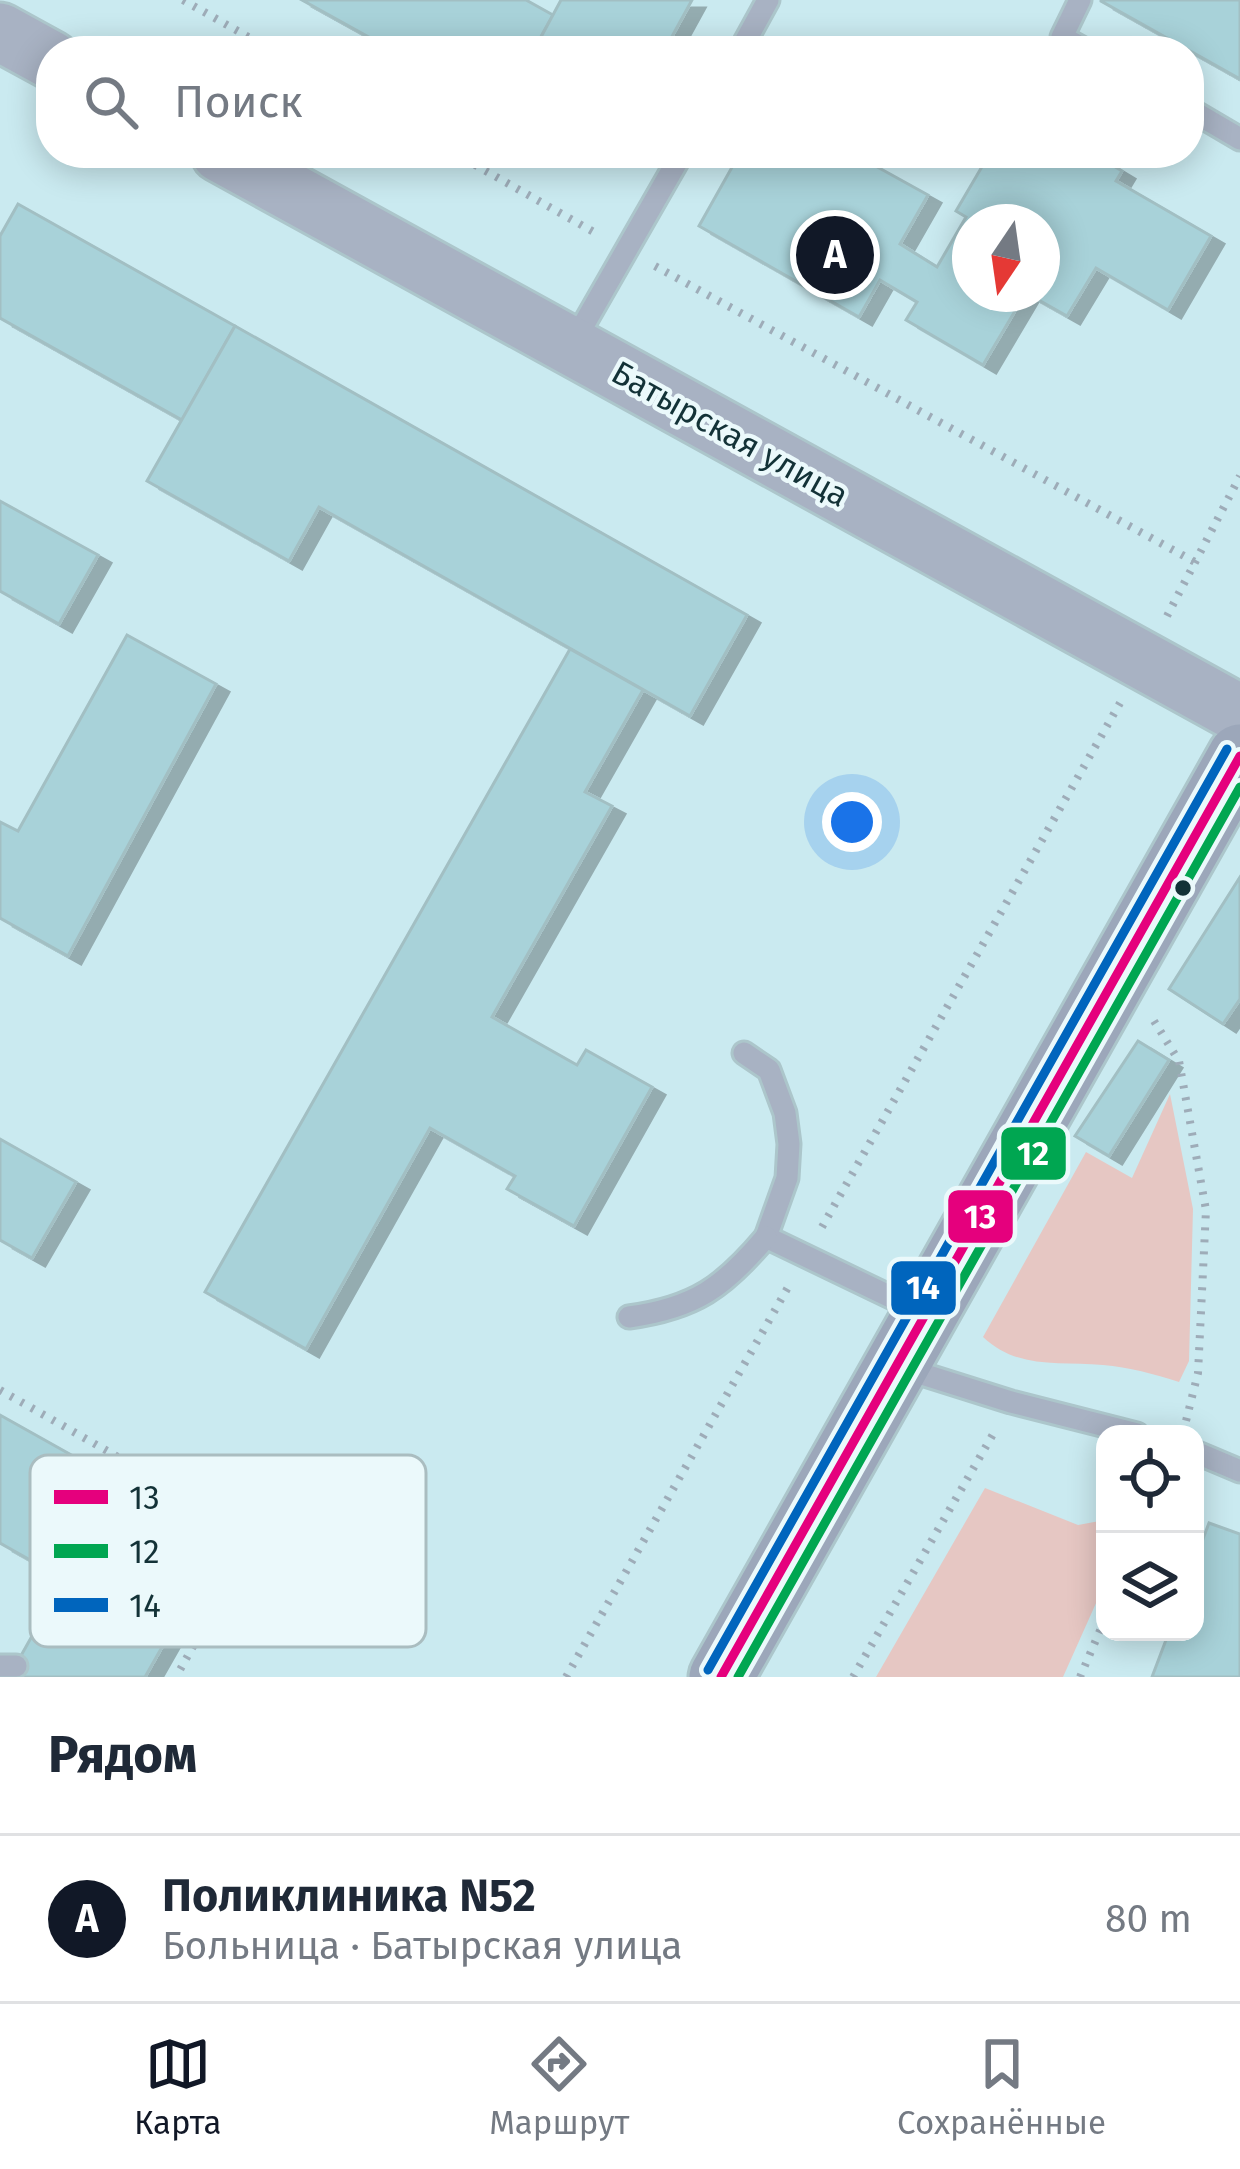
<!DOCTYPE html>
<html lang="ru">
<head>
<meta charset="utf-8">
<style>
	:root { --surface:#fff; --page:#f2f2f3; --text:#1f2937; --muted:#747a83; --line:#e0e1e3; --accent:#111827 }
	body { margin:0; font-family:"Fira Sans",sans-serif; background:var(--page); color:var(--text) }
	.controls { position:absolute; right:36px; bottom:36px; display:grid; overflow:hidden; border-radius:24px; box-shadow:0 6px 30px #0003 }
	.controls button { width:108px; height:108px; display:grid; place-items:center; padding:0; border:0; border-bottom:3px solid var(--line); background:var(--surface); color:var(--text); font:60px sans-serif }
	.compass { position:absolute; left:952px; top:204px; width:108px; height:108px; border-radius:50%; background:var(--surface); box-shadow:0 6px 30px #0003; rotate:193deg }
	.you { position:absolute; left:852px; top:822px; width:42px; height:42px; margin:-30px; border:9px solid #fff; border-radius:50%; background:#1a73e8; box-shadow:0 0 0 18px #1a73e833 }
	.badge { display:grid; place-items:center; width:78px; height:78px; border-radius:50%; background:var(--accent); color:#fff; font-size:39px; font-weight:700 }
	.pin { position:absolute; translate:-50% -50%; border:6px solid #fff; box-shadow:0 3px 12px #0006 }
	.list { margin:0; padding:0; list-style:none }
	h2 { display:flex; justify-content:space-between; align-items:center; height:156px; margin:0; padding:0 48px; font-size:51px }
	h2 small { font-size:39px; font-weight:400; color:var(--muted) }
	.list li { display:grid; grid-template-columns:78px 1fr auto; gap:36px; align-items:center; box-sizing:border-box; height:168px; padding:0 48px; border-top:3px solid var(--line) }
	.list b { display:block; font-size:45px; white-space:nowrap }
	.list p { margin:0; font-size:39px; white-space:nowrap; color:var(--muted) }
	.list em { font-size:39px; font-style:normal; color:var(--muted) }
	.icon { flex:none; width:66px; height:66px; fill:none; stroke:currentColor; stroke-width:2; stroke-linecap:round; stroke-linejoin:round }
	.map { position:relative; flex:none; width:1240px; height:1677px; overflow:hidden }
	.search { position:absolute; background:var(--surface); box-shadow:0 6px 30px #0003; left:36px; right:36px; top:36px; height:132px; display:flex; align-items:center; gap:30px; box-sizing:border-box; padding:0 42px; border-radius:48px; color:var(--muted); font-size:45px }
	.sheet { height:324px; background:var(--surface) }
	nav { display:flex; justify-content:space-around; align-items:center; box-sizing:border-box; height:168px; border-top:3px solid var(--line); background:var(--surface); font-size:33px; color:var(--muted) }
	nav a { display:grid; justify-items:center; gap:6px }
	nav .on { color:var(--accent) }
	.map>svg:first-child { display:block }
	.green { fill:#e6c7c3 }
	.building { fill:#a8d2d9; stroke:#a2bfc3; stroke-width:3; filter:url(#shadow) }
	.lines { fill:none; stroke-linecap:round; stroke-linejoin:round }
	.service-casing { stroke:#acc6cb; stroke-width:27 }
	.tertiary-casing { stroke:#acc6cb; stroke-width:63 }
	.secondary-casing { stroke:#acc6cb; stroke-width:69 }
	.path { stroke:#9eacb8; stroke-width:8; stroke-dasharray:3 9; stroke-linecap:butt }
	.service { stroke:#a8b2c3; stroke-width:21 }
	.tertiary { stroke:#a8b2c3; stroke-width:57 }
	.secondary { stroke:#9ca7ba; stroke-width:63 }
	.bus-1-casing { stroke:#ebf9fb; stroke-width:18 }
	.bus-2-casing { stroke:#ebf9fb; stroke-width:18 }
	.bus-3-casing { stroke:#ebf9fb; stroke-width:18 }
	.bus-1 { stroke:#e5007d; stroke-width:9 }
	.bus-2 { stroke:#00a651; stroke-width:9 }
	.bus-3 { stroke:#0065bd; stroke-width:9 }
	.bus-dot { fill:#133237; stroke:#ebf9fb; stroke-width:4.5 }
	.labels { text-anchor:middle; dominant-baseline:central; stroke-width:9; stroke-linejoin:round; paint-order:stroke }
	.street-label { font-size:33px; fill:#133237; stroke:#ebf9fb }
	.key { fill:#ebf9fb; stroke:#aabdc0; stroke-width:3 }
	.key-label { font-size:33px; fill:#133237 }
	.line-badge { stroke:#ebf9fb; stroke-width:4.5 }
	.badge-label { font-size:33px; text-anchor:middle; font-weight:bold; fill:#fff }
</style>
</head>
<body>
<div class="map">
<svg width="1240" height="1677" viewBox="0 0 1240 1677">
	<defs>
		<filter id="shadow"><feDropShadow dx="13" dy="8" stdDeviation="0" flood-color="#0004"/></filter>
	</defs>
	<rect width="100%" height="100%" fill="#caeaf0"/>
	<!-- green -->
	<g class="green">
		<path d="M1170,1094l23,115 -4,152 -10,21c-25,-8 -50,-15 -76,-17 -44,-4 -85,5 -120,-28l103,-185 46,26z"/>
		<polygon points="985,1488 1078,1525 1105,1520 1105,1583 1063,1677 876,1677"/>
	</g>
	<!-- building -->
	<g class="building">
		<polygon points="302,0 526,0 553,15 533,51 394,51"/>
		<polygon points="561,0 692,0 664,51 568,51 541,37"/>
		<polygon points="1240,0 1240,79 1101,1 1101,0"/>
		<polygon points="740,153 852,153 928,195 900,244 937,267 966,217 956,211 990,153 1092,153 1122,171 1116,181 1211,236 1168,310 1096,268 1067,316 1028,294 1042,294 1042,222 970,222 970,294 1025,294 983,365 906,320 917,302 880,280 859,317 699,226"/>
		<polygon points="18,204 235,326 182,420 0,318 0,236"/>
		<polygon points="235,326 747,615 690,716 319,507 289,561 147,481"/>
		<polygon points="0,501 98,555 59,624 0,591"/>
		<polygon points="127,635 216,684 68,956 0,918 0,822 18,831"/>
		<polygon points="570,649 643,690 585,792 612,806 492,1017 577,1065 586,1050 652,1087 574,1226 507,1189 515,1176 430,1128 306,1349 205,1292"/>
		<polygon points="1240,877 1240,999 1223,1024 1169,989"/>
		<polygon points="1138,1041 1169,1060 1109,1156 1075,1136"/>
		<polygon points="0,1139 76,1182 32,1258 0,1240"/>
		<polygon points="0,1415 223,1540 145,1677 9,1677 64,1579 0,1543"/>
		<polygon points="1209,1523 1240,1534 1240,1677 1152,1677 1169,1632 1195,1632 1195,1560"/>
	</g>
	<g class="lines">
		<defs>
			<g id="service">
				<polyline points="1080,0 1062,37 1087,51"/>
				<polyline points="740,51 768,0"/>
				<polyline points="1189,109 1240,139"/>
				<polyline points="572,345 682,153"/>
				<polyline points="744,1053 769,1070 785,1113 789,1144 787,1178 766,1237 920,1311"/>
				<path d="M629,1317c66,-9 95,-30 137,-80"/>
				<polyline points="903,1368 1011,1402 1137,1434"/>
				<polyline points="1195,1452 1240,1471"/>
				<polyline points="0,1666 16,1666"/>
			</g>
			<g id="tertiary">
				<polyline points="0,32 51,60"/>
				<polyline points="220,153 1240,714"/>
			</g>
			<polyline id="secondary" points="721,1677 1240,756"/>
		</defs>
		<!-- service casing -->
		<use href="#service" class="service-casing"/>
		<!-- tertiary casing -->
		<use href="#tertiary" class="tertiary-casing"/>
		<!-- secondary casing -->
		<use href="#secondary" class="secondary-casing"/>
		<!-- path -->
		<g class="path">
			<polyline points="183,0 273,51"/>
			<polyline points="454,153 599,235"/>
			<polyline points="655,266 1195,562"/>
			<polyline points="1167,616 1240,476"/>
			<polyline points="1154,1021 1179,1061 1206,1210 1198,1373 1186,1421"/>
			<polyline points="822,1227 1120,703"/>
			<polyline points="0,1390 255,1535 176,1677"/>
			<polyline points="566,1677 791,1282"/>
			<polyline points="853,1677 996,1429"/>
			<polyline points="1080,1677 1105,1619"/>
		</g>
		<!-- service -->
		<use href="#service" class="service"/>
		<!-- tertiary -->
		<use href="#tertiary" class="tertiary"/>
		<!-- secondary -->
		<use href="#secondary" class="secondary"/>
		<defs>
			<polyline id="bus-1" points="721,1677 1240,756"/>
			<polyline id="bus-2" points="738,1677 1240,787"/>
			<polyline id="bus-3" points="708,1670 1227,749"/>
		</defs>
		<!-- bus-1 casing -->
		<use href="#bus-1" class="bus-1-casing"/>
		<!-- bus-2 casing -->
		<use href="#bus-2" class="bus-2-casing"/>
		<!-- bus-3 casing -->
		<use href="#bus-3" class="bus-3-casing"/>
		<!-- bus-1 -->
		<use href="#bus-1" class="bus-1"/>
		<!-- bus-2 -->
		<use href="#bus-2" class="bus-2"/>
		<!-- bus-3 -->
		<use href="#bus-3" class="bus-3"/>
	</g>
	<!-- markers -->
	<circle class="bus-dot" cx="1183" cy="888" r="10"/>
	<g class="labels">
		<!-- street labels -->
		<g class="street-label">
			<text transform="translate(730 434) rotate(29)">Батырская улица</text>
		</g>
	</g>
	<!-- legend -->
	<rect x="30" y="1455" width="396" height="192" rx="18" class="key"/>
	<rect x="54" y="1490" width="54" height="14" fill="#e5007d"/>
	<rect x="54" y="1544" width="54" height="14" fill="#00a651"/>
	<rect x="54" y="1598" width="54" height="14" fill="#0065bd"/>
	<g class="key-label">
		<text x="129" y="1509">13</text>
		<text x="129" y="1563">12</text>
		<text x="129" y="1617">14</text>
	</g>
	<g class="line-badge">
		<rect x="999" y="1125" width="69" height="57" rx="12" fill="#00a651"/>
		<rect x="946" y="1188" width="69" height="57" rx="12" fill="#e5007d"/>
		<rect x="889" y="1259" width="69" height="58" rx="12" fill="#0065bd"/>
	</g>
	<g class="badge-label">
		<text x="1033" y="1165">12</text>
		<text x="980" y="1228">13</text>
		<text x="923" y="1299">14</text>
	</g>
</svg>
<div class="controls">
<button><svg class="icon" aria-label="locate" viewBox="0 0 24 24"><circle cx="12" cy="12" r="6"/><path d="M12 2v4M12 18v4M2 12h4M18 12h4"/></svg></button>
<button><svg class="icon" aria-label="layers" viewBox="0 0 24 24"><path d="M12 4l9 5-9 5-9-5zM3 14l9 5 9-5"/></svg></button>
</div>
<svg class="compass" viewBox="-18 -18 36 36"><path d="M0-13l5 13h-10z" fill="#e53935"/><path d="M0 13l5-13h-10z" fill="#747a83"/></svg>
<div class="you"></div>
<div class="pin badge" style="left:835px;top:255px">A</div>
<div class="search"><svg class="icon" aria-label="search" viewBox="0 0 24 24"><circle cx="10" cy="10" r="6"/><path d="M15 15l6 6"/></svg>Поиск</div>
</div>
<section class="sheet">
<h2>Рядом<small></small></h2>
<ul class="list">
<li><span class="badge">A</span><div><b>Поликлиника N52</b><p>Больница · Батырская улица</p></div><em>80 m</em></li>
</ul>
</section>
<nav>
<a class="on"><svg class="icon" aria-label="map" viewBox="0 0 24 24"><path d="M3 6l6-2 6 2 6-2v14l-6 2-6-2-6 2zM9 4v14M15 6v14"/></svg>Карта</a>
<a><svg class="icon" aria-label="directions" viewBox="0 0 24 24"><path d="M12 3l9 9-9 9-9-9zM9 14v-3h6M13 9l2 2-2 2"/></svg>Маршрут</a>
<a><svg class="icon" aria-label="saved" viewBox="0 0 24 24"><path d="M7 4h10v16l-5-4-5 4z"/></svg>Сохранённые</a>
</nav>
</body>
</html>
